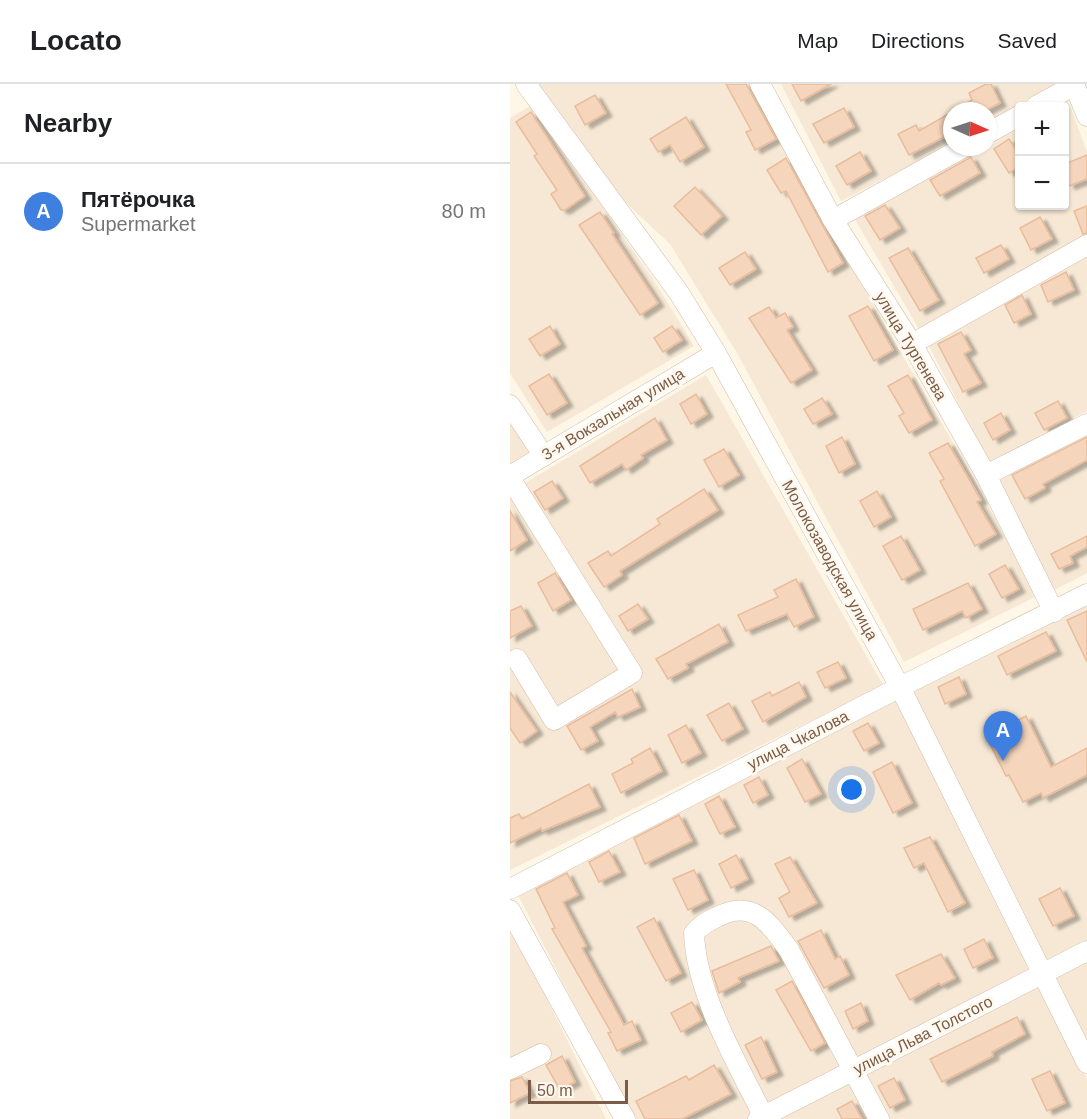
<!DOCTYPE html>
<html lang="en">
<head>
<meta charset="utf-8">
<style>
	:root { --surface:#fff; --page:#f2f2f2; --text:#202124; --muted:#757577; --line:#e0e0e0; --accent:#7e4532 }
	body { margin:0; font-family:Helvetica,sans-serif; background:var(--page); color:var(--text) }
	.controls { position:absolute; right:18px; top:18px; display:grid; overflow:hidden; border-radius:6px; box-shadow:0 2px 4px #0004 }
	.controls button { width:54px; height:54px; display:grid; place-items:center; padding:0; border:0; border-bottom:2px solid var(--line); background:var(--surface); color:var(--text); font:30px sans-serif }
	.compass { position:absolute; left:433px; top:18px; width:54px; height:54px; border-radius:50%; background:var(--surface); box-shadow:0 2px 4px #0004; rotate:93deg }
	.scale { position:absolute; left:18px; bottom:15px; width:100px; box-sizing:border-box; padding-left:6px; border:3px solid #7a5c48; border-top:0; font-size:16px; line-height:21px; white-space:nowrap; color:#7a5c48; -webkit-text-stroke:4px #fff9ef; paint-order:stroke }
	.you { position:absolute; left:342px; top:706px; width:21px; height:21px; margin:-15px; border:4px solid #fff; border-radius:50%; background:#1a73e8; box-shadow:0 0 0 9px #1a73e833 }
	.badge { display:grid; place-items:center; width:39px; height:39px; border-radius:50%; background:var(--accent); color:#fff; font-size:20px; font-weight:700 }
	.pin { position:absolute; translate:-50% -50px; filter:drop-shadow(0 2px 3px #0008) }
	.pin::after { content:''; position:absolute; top:32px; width:21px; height:18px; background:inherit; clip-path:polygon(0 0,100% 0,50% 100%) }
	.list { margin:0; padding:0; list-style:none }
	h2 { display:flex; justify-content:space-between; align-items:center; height:78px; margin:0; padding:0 24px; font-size:26px }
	h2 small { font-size:20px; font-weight:400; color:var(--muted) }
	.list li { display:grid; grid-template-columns:39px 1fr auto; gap:18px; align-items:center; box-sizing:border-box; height:96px; padding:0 24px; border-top:2px solid var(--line) }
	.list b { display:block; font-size:22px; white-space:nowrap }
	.list p { margin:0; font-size:20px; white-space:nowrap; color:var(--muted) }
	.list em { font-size:20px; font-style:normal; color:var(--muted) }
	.map { position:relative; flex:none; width:577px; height:1035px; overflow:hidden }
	header { display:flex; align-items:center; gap:36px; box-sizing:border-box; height:84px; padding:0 30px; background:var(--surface); border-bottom:2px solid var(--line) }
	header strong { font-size:28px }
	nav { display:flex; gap:33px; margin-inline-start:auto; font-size:21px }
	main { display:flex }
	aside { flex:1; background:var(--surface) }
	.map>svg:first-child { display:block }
	.residential { fill:#f6e8d4 }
	.building { fill:#f5d5bc; stroke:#e9bc9b; stroke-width:1.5; filter:url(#shadow) }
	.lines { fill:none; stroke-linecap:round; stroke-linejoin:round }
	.minor-casing { stroke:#d1beab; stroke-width:21 }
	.minor { stroke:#fff; stroke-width:20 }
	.labels { text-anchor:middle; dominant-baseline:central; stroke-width:6; stroke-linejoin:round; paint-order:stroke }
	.street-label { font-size:16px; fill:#7a5c48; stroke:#fff9ef }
</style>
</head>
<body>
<header>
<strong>Locato</strong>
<nav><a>Map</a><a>Directions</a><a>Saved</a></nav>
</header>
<main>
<aside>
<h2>Nearby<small></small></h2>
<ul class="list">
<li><span class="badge" style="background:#3f7fe0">A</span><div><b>Пятёрочка</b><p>Supermarket</p></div><em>80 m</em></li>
</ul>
</aside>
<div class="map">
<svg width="577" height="1035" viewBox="0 0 577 1035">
	<defs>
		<filter id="shadow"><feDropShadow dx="6" dy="3.5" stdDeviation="1.5" flood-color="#0004"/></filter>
	</defs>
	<rect width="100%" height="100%" fill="#fef6e7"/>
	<!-- residential -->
	<g class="residential">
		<polygon points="29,0 241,0 315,137 464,395 527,512 394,578 227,269 160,160 113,116"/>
		<polygon points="271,0 552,0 553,3 509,22 478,41 478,27 442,27 442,60 331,117"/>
		<polygon points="558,16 577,68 577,153 409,245 343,132 470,63 478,63 478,59 509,42 509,122 554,122 554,22 545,22"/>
		<polygon points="22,21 145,198 184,262 37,348 0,289 0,34"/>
		<polygon points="577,170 577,327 479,379 417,258"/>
		<polygon points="196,291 373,601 0,786 0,408"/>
		<polygon points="0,338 21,371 0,384"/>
		<polygon points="577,346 577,489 544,506 486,392"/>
		<polygon points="577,517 577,858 536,881 397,604"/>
		<polygon points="388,611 524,888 238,1035 123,1035 7,809"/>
		<polygon points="0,840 96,1035 0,1035"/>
		<polygon points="577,876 577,960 543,893"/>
		<polygon points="528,900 577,995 577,1035 261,1035"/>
	</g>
	<!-- building -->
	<g class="building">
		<polygon points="216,0 236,0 266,55 245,66 236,48 241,46"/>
		<polygon points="282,0 321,0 291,17"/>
		<polygon points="476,0 481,0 490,19 475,27 443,27 462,16 459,9"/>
		<polygon points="85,11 96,29 75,41 65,22"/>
		<polygon points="334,24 344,43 314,59 303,40"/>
		<polygon points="21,28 75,112 55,126 51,126 41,110 47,106 24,72 27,70 6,38"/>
		<polygon points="442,28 442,49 399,71 388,50 406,41 409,47"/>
		<polygon points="176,33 194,63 170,78 160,61 148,68 140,55"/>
		<polygon points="499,55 510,72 510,82 499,89 484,65"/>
		<polygon points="350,68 361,87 337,101 326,82"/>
		<polygon points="577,71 577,95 559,102 555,91 555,80"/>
		<polygon points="461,73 470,89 430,112 420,96"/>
		<polygon points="276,74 333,179 318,188 276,107 271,109 257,86"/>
		<polygon points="185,103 212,132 191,151 164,122"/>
		<polygon points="375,121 390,144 370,156 355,132"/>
		<polygon points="577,122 577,149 573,150 564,127"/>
		<polygon points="90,128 104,149 102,150 148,219 130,231 69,141"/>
		<polygon points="530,133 542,155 521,166 510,144"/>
		<polygon points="491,161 499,175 474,189 466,174"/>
		<polygon points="398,164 429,216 410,227 379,174"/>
		<polygon points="235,168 246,185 220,201 209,184"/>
		<polygon points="556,188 564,206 538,218 531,201"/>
		<polygon points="512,211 521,230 504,239 495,221"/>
		<polygon points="358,222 383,266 364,277 339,232"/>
		<polygon points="259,223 266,234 275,229 283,243 277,246 302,286 281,299 239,234"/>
		<polygon points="40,242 50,260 30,272 19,255"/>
		<polygon points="162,242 172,256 153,268 144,254"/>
		<polygon points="451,248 461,266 454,270 471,299 453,308 428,260"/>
		<polygon points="39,290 57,319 37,331 19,302"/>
		<polygon points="398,291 422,336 399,349 389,332 394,329 378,302"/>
		<polygon points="186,310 197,330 181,340 170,320"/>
		<polygon points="312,314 322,330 303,340 294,325"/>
		<polygon points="548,317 557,334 534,346 525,329"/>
		<polygon points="491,329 500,346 483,356 474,339"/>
		<polygon points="145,334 157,356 131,371 133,374 116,386 112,380 80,399 70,382"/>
		<polygon points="332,353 345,380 329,389 316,362"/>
		<polygon points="577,353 577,376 533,400 535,404 515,415 502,391"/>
		<polygon points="438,359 471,416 467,418 486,450 465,462 430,397 434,395 419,369"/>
		<polygon points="214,365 229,391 209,403 194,376"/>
		<polygon points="42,397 53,414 35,426 24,408"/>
		<polygon points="194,405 208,426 110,487 112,491 94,503 78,479 98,467 101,472 150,440 147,435"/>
		<polygon points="367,407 381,433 364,443 350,417"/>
		<polygon points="0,427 17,456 0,467"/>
		<polygon points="391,452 410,486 392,496 373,462"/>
		<polygon points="577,452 577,463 560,472 563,479 549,485 541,470"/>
		<polygon points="495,481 509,505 492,514 479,490"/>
		<polygon points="45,489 61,516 43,527 28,499"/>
		<polygon points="286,495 304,533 284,543 277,530 236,547 228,531 268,513 264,506"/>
		<polygon points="458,499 472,525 456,534 452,527 413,546 403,525"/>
		<polygon points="128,520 138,535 118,547 109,532"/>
		<polygon points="11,522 22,542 0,554 0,527"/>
		<polygon points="577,527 577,578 557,536"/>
		<polygon points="209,540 218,558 176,580 178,584 158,595 146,575"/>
		<polygon points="536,548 546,567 497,591 488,572"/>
		<polygon points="328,578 336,594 315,604 307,588"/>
		<polygon points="449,593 456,610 435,620 428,603"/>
		<polygon points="289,598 296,613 253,638 242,617 260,608 262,612"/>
		<polygon points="122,605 130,623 108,633 105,628 80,643 88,657 71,666 57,642"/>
		<polygon points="0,608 27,647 10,659 0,644"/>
		<polygon points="219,619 233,645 212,657 197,631"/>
		<polygon points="516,632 541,683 577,664 577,691 533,714 531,709 513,718 499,691 496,692 476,652"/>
		<polygon points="358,639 369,659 354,667 343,647"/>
		<polygon points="176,641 191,669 172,679 158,651"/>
		<polygon points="140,664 152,687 111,709 102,690 123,679 121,675"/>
		<polygon points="292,675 311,710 295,718 277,684"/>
		<polygon points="382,678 402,719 383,729 363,688"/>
		<polygon points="249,693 258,711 243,719 234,701"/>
		<polygon points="79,700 90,723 32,747 31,744 0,759 0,734 9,730 12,735"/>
		<polygon points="209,712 225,743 210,750 195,720"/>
		<polygon points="169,731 182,757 135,780 124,754"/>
		<polygon points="420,753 455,819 438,828 414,779 404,784 394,764"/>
		<polygon points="99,767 110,788 89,798 79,778"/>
		<polygon points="226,771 238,795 221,804 209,780"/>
		<polygon points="280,773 307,819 279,833 269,814 280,808 265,780"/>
		<polygon points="184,786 198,816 178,826 163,795"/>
		<polygon points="57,789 68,811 53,818 76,862 72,864 114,941 122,937 131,956 107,967 98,949 101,948 42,845 45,844 26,805"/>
		<polygon points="550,804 564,832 543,842 529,815"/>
		<polygon points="144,834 171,889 156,897 127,843"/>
		<polygon points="311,846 325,875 330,872 339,891 314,904 288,857"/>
		<polygon points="474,855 483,874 463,884 454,865"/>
		<polygon points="261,862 269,877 228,894 230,898 209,909 202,887"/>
		<polygon points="431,870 445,894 431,901 429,899 400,916 386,891"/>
		<polygon points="282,897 315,959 301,967 266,906"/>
		<polygon points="182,918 192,936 171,948 161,929"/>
		<polygon points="351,919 358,937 343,945 335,927"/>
		<polygon points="507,933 515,950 482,968 483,972 432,998 420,975"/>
		<polygon points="251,953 267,988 252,995 235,961"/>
		<polygon points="52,972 65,998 50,1006 36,981"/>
		<polygon points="204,981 221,1010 172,1035 135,1035 126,1017 176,992 179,996"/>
		<polygon points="540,987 555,1019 537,1027 522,995"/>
		<polygon points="12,993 20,1009 0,1019 0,997"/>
		<polygon points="384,994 395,1016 380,1024 368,1002"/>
		<polygon points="342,1017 352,1035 332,1035 327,1025"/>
	</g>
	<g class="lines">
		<defs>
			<g id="minor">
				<polyline points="16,0 169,209 206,269 390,603 577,979"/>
				<polyline points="250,0 323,136 402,260 476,391 544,528"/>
				<polyline points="564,0 577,32"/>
				<polyline points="526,22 565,1"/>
				<polyline points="478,49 509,32"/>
				<polyline points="323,136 454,63"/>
				<polyline points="402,260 577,161"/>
				<polyline points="0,321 34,372"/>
				<polyline points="476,391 577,340"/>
				<polyline points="0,392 206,269"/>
				<polyline points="0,394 122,589 44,636 7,575"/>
				<polyline points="0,805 390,603 577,510"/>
				<polyline points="0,826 115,1035"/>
				<polyline points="0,985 31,970"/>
				<polyline points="248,1035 577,867"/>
				<path d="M255,1035c-27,-54 -69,-125 -71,-186 7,-8 14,-12 23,-16 36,-19 52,6 72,33l90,169"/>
			</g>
		</defs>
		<!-- minor casing -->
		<use href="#minor" class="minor-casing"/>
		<!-- minor -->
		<use href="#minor" class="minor"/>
	</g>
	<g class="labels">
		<!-- street labels -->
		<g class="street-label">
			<text transform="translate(401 262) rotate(59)">улица Тургенева</text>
			<text transform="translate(103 330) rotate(-31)">3-я Вокзальная улица</text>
			<text transform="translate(320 476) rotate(61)">Молокозаводская улица</text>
			<text transform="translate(288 656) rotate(-27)">улица Чкалова</text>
			<text transform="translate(413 951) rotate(-27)">улица Льва Толстого</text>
		</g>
	</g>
</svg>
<div class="controls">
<button>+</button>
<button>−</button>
</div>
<svg class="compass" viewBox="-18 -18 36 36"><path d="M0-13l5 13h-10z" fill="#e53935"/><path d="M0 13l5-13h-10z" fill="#757577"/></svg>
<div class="scale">50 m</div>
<div class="you"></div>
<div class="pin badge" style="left:493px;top:677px;background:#3f7fe0">A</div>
</div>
</main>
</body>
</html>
